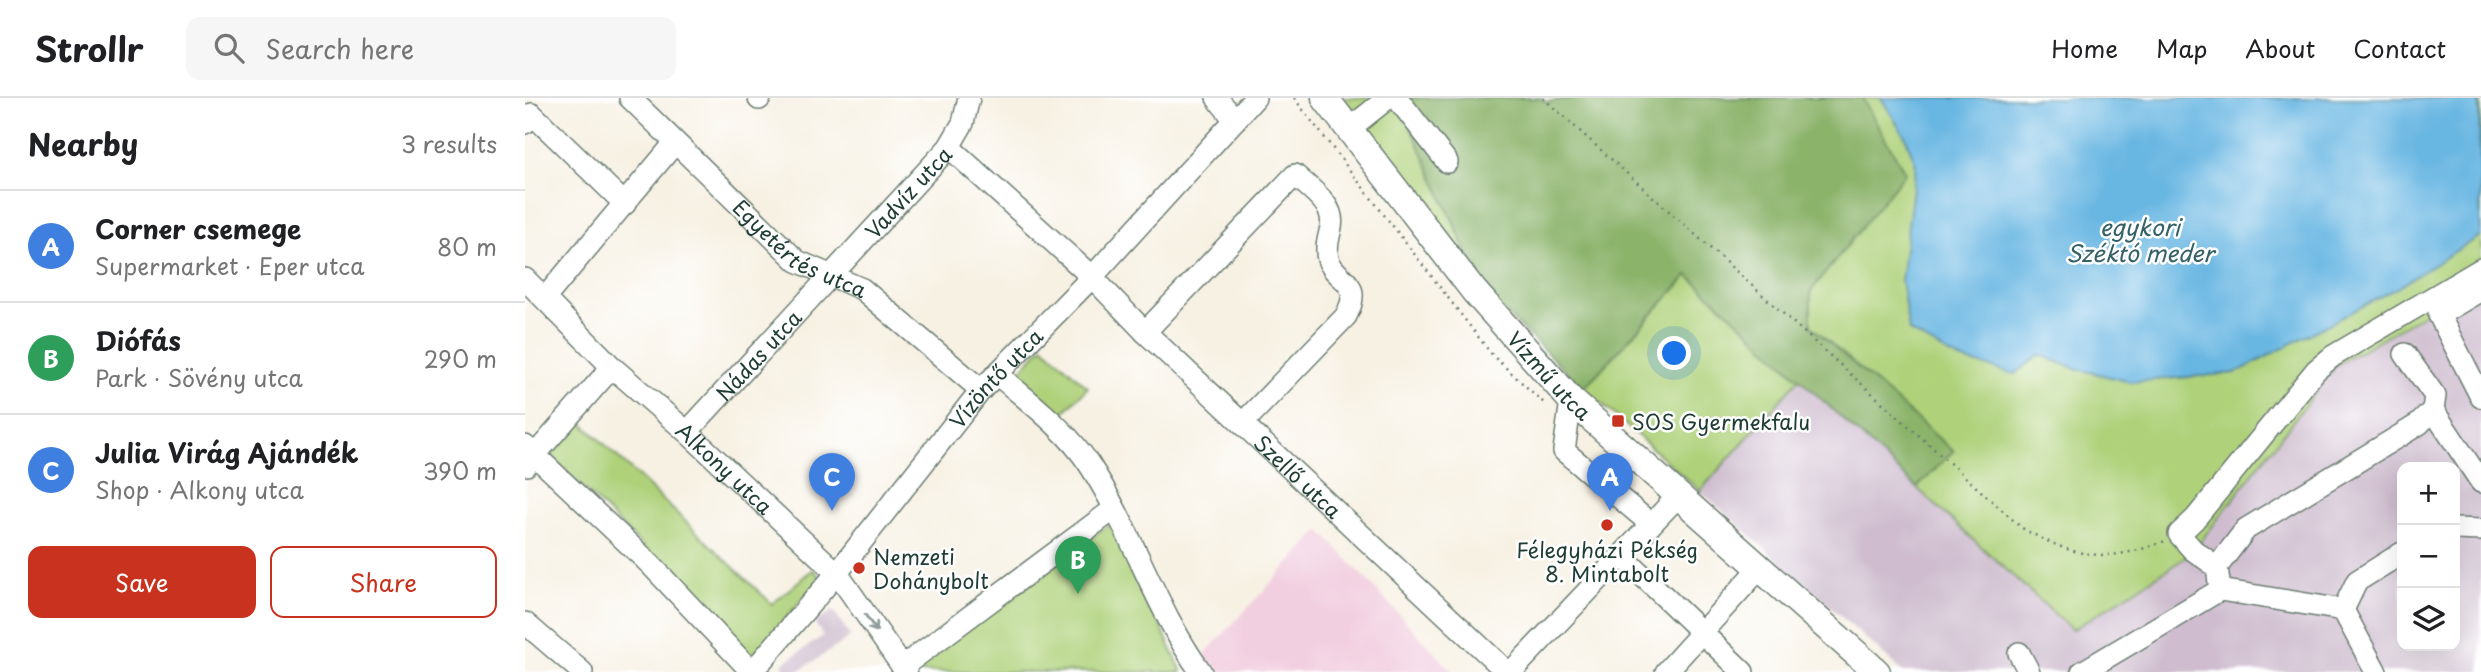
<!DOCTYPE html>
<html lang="en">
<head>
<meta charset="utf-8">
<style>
	:root { --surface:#fff; --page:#f6f6f6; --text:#202124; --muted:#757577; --line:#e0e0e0; --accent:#c8321e }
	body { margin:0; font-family:"Playpen Sans",sans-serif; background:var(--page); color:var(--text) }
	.controls { position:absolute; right:21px; bottom:21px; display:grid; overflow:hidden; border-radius:14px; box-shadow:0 7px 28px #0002 }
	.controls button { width:63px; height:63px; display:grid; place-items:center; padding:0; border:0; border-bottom:2px solid var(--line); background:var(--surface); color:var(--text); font:35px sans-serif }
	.you { position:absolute; left:1150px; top:256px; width:24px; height:24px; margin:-18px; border:5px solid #fff; border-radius:50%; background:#1a73e8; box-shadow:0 0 0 10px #1a73e833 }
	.badge { display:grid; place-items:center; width:46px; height:46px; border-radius:50%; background:var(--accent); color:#fff; font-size:23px; font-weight:700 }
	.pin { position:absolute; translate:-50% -58px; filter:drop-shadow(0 2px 4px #0008) }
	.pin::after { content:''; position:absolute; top:37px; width:24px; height:21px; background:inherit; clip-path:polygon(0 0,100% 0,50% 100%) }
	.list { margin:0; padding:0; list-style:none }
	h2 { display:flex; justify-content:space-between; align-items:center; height:91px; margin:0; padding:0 28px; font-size:30px }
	h2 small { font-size:23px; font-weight:400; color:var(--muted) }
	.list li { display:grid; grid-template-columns:46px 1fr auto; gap:21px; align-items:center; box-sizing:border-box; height:112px; padding:0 28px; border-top:2px solid var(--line) }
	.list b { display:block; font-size:26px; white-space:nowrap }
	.list p { margin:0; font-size:23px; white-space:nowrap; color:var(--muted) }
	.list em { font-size:23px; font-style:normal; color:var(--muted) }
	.actions { display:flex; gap:14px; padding:21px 28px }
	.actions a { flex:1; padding:16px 0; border:2px solid var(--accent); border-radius:14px; text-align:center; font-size:24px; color:var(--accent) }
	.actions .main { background:var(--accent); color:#fff }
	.icon { flex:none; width:38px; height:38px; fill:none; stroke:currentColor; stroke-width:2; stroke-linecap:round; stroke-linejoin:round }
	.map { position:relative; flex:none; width:1956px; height:574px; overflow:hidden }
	header { display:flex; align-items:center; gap:42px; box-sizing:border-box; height:98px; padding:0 35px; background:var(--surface); border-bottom:2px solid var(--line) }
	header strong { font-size:33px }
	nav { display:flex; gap:38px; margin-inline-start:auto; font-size:24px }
	.search { width:490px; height:63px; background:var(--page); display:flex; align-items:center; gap:18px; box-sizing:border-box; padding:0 24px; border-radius:14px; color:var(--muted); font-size:26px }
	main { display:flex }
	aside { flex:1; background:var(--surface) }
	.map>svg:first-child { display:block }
	.built { fill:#f2cfe0 }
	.industrial { fill:#cfbdcf; fill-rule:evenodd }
	.green { fill:#afd17a; stroke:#678757; stroke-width:2 }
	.forest { fill:#8bb36a; stroke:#55784f; stroke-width:2 }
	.water { fill:#68b6e2; stroke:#447a8b; stroke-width:2 }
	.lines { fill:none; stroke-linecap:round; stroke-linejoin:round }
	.minor-casing { stroke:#6b7c71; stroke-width:24 }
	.major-casing { stroke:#6b7c71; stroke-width:29 }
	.path { stroke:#6b7c71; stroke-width:2.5; stroke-dasharray:2 5; stroke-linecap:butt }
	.minor { stroke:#fff; stroke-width:21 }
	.major { stroke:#fff; stroke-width:26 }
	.oneway { stroke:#8f9e9a }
	.poi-dot { fill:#c8321e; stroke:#fff; stroke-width:2.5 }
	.labels { text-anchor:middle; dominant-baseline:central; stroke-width:5; stroke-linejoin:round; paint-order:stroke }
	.street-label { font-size:21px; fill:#1f3d34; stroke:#fff }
	.poi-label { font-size:21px; fill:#1f3d34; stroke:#fff; text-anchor:start }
	.water-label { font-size:23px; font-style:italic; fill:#356168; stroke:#fff }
</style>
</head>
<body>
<header>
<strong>Strollr</strong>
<div class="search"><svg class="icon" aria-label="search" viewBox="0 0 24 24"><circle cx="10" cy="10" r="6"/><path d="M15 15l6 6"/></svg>Search here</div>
<nav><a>Home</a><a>Map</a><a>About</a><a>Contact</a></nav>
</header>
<main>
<aside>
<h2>Nearby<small>3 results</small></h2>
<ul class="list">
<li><span class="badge" style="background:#3f7fe0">A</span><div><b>Corner csemege</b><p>Supermarket · Eper utca</p></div><em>80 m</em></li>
<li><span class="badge" style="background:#2e9e5b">B</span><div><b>Diófás</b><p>Park · Sövény utca</p></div><em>290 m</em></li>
<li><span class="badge" style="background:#3f7fe0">C</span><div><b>Julia Virág Ajándék</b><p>Shop · Alkony utca</p></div><em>390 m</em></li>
</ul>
<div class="actions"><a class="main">Save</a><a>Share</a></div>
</aside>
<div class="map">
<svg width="1956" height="574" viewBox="0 0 1956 574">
	<rect width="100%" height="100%" fill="#fff"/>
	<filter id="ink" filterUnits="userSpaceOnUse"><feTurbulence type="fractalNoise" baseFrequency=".0143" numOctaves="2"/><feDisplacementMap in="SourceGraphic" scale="14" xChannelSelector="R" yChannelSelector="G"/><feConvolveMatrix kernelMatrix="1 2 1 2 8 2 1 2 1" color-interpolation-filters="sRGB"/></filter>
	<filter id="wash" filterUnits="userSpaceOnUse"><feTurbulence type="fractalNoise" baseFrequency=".00686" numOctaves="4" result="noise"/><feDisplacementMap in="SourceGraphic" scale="28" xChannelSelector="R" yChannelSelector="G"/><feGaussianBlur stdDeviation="1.57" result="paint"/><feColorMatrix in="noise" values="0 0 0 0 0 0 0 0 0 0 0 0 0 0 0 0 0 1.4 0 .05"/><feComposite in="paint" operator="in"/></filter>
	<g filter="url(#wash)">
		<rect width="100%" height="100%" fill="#f7f1e3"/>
		<!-- built -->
		<polygon class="built" points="795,432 928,574 690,574 677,559"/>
		<!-- industrial -->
		<g class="industrial">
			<path d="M1956,183v391h-578l-203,-181 100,-113 272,252 119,-76 145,-189zM1877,369h53v179h-53z"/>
			<polygon points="308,512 326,539 272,574 262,574 257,566 298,538 290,525"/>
		</g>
		<!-- green -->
		<g class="green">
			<polygon points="809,0 873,0 961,197"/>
			<polygon points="1337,0 1956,0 1956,183 1811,267 1666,456 1547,532 1392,390 1428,353 1286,228 1286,193 1380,75"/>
			<polygon points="1163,177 1275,280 1175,393 1059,290"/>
			<polygon points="518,248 563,289 535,318 491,277"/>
			<polygon points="56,324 247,506 288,471 296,480 228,558 25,357"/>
			<polygon points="587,424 657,574 386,574"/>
		</g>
		<!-- forest -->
		<polygon class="forest" points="873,0 1016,0 1021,4 1049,0 1337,0 1380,75 1286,193 1286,228 1428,353 1392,390 1163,177 1059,290 961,197"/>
		<!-- water -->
		<polygon class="water" points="1356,0 1954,0 1956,137 1872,190 1711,275 1605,284 1549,270 1515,257 1490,276 1434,261 1384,233 1376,182 1391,67 1381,40"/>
	</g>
	<g filter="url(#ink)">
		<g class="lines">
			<defs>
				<g id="minor">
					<path id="s1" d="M105,0l167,163 65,28 119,101"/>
					<polyline points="692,0 710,22"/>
					<polyline points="872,0 922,64"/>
					<polyline points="234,1 235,0"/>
					<polyline points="0,25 7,16 100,106"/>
					<polyline points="824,31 863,0"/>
					<path id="s2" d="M424,49l143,130 53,55 362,340"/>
					<path id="s3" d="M0,181l87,88 75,65 150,141 69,99"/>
					<polyline points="1956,192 1914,217 1956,299"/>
					<polyline points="20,200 149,46"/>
					<path d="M620,234l150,-157c14,13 41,30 36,52 -2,11 -6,20 -3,32 7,23 37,20 18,57l-103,107"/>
					<polyline points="1880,256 1910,298 1908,312 1956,384"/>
					<path d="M472,276c32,28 68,54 92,90 43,66 66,144 112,208"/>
					<polyline points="1046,302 1039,353 1126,426"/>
					<path id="s4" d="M162,334l262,-285 14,-24 6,-25"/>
					<polyline points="0,348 125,466 227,574"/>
					<polyline points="1,367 87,269"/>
					<polyline points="1930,431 1956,432"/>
					<polyline points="1097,458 1218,574"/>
					<polyline points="1692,469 1668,452 1654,436 1670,421 1791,272 1808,258 1956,171"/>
					<polyline points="1818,512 1832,483 1877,455"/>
					<polyline points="0,525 57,574"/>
					<polyline points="1494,555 1504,574"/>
					<polyline points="377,569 589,411"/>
					<path id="s5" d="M227,574l85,-99 144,-183 111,-113 163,-179"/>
					<polyline points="986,574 1154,397"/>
					<polyline points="1141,574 1234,471"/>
					<polyline points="1557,574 1695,492"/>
					<polyline points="1851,574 1818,512 1695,492 1692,469 1721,431 1894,326 1908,312"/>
				</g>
				<g id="major">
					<path id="s6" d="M800,0l149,193 97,109 306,272"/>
				</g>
			</defs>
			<!-- minor casing -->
			<use href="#minor" class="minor-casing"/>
			<!-- major casing -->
			<use href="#major" class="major-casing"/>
			<!-- path -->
			<g class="path">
				<polyline points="769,0 968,258 1020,306"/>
				<path d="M1018,0l479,430c53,30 85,36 143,13"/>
			</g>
			<!-- minor -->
			<use href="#minor" class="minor"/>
			<!-- major -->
			<use href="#major" class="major"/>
		</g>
		<!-- one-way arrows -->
		<defs><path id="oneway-shaft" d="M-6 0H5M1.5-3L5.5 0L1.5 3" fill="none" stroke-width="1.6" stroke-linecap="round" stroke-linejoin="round" transform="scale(1.75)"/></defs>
		<use class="oneway" href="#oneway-shaft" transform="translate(346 525) rotate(55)"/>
	</g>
	<!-- markers -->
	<g class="poi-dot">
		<rect x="1086" y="316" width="14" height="14" rx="3.5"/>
		<circle cx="1082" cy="427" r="7"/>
		<circle cx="334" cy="470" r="7"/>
	</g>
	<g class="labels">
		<!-- street labels -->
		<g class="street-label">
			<text stroke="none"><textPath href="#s4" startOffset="326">Vadvíz utca</textPath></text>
			<text stroke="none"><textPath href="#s1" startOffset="229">Egyetértés utca</textPath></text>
			<text stroke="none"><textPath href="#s4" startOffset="105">Nádas utca</textPath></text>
			<text stroke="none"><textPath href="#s6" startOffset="357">Vízmű utca</textPath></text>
			<text stroke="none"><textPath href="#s5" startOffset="382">Vízöntő utca</textPath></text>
			<text stroke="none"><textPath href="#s3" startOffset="275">Alkony utca</textPath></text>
			<text stroke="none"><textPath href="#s2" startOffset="480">Szellő utca</textPath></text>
		</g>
		<!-- poi labels -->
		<g class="poi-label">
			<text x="1107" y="323">SOS Gyermekfalu</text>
			<text x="1082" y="451" text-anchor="middle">Félegyházi Pékség<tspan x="1082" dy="24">8. Mintabolt</tspan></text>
			<text x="348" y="458">Nemzeti<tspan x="348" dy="24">Dohánybolt</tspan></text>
		</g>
		<!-- water labels -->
		<g class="water-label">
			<text x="1615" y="128">egykori<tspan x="1615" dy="26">Széktó meder</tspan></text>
		</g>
	</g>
</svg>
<div class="controls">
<button>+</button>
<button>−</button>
<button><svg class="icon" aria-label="layers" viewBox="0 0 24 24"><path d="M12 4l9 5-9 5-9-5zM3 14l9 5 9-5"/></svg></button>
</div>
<div class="you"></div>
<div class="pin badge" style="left:1085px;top:413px;background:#3f7fe0">A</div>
<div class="pin badge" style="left:553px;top:496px;background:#2e9e5b">B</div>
<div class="pin badge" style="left:307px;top:413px;background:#3f7fe0">C</div>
</div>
</main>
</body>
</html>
